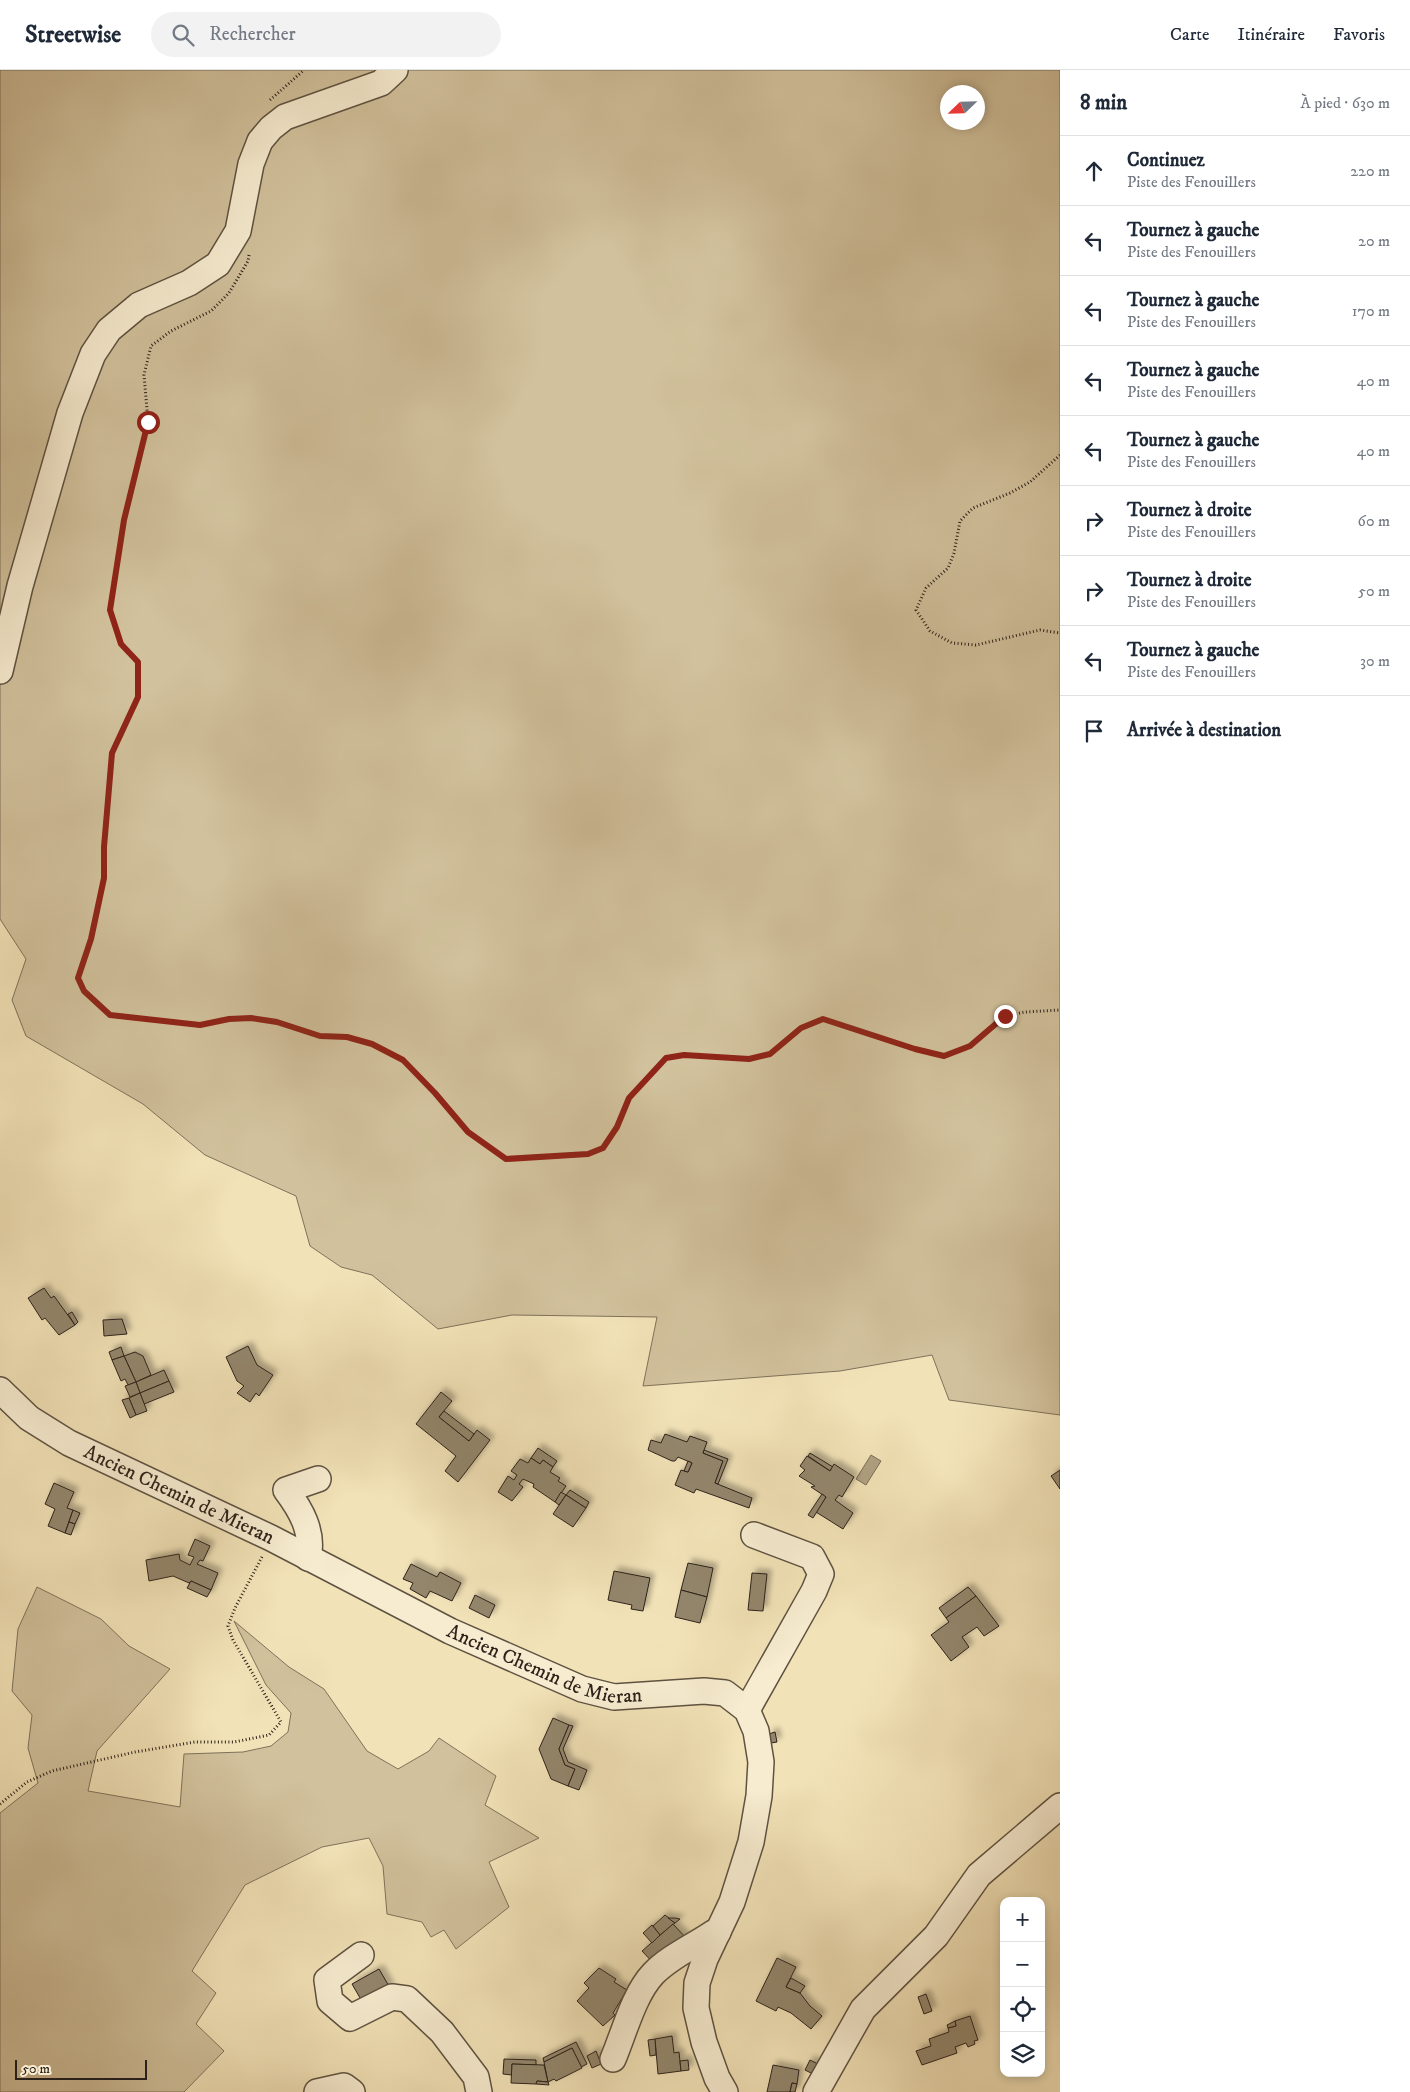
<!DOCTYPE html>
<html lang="fr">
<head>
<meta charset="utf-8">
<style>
	:root { --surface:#fff; --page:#f2f2f3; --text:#1f2937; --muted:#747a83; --line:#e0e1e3 }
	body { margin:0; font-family:"IM FELL DW Pica",serif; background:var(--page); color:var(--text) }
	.controls { position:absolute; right:15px; bottom:15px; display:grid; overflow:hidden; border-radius:10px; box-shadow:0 2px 8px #0003 }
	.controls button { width:45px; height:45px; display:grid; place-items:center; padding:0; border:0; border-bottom:1px solid var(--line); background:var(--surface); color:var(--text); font:25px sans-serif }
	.compass { position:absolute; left:940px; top:15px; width:45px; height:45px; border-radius:50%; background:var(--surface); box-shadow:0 2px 8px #0003; rotate:247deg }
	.scale { position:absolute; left:15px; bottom:12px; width:132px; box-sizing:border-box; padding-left:5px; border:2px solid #2d221a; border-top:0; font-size:14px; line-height:18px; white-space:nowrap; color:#2d221a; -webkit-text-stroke:4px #f7ecd0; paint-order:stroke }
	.stop { position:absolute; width:15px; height:15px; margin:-11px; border:4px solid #8f2418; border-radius:50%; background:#fff }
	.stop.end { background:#8f2418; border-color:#fff; box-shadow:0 1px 5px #0008 }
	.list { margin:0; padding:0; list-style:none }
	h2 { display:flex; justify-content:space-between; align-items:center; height:65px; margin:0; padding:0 20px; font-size:21px }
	h2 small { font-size:16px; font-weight:400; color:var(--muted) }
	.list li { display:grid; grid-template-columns:32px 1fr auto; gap:15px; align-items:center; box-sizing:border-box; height:70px; padding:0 20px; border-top:1px solid var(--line) }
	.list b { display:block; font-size:19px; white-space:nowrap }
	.list p { margin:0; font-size:16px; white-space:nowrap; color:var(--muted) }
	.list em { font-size:16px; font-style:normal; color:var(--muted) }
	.icon { flex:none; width:28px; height:28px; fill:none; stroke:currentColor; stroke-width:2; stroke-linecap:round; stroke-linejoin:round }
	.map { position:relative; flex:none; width:1060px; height:2022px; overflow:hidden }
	header { display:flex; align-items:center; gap:30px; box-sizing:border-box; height:70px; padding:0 25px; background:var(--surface); border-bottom:1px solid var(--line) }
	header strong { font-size:24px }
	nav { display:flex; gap:28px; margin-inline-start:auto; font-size:18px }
	.search { width:350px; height:45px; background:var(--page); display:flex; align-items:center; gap:12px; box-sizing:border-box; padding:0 18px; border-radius:28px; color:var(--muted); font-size:19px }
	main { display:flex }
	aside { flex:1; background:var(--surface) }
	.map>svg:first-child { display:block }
	.green { fill:#d1c19c; stroke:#7f725b; fill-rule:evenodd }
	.water { fill:#afa182; stroke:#7b6e58 }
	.building { fill:#93866c; stroke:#2d221a; filter:url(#shadow) }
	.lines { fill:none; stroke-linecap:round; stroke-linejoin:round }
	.minor-casing { stroke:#5e5241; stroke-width:28 }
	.path { stroke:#2d221a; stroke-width:3; stroke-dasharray:1 2.5; stroke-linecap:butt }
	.minor { stroke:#f7ecd0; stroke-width:25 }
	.route { stroke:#8f2418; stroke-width:6 }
	.labels { text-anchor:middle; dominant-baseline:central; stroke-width:5; stroke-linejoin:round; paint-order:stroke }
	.street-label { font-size:20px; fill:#2d221a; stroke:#f7ecd0 }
</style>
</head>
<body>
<header>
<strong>Streetwise</strong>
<div class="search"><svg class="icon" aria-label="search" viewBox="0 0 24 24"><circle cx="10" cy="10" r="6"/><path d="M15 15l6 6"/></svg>Rechercher</div>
<nav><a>Carte</a><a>Itinéraire</a><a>Favoris</a></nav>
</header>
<main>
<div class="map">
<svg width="1060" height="2022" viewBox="0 0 1060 2022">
	<defs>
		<filter id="shadow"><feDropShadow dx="4.5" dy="-4.5" stdDeviation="2.5" flood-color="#0004"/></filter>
	</defs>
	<rect width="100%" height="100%" fill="#f2e2b7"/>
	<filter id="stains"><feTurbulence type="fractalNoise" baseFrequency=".004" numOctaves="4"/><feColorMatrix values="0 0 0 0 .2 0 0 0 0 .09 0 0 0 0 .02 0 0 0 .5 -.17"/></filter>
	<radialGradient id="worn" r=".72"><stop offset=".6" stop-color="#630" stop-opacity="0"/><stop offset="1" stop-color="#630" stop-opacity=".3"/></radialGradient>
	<!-- green -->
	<g class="green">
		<path d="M0,0h1060v1345l-111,-15 -17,-45 -92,16 -197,15 14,-69 -145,-2 -74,14 -66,-54 -31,-8 -31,-21 -14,-50 -91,-41 -62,-51 -117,-68 -14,-36 14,-41 -26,-40zM948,22h30v30h-30z"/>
		<polygon points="37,1517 101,1549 129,1576 170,1599 97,1681 88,1721 180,1737 184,1684 243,1682 271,1676 288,1662 291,1643 266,1615 234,1551 289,1597 324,1619 367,1681 398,1699 429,1681 439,1668 496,1706 485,1735 539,1768 489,1792 509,1837 456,1879 444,1860 431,1867 422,1852 387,1844 383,1796 369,1768 322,1777 245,1815 192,1901 216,1923 196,1954 224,1981 184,2022 0,2022 0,1743 38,1713 28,1678 32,1645 12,1621 18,1559"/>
	</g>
	<!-- water -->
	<polygon class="water" points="871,1385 881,1391 866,1415 856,1409"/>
	<!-- building -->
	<g class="building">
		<polygon points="44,1218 51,1228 54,1226 75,1255 59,1265 45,1248 42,1250 28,1228"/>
		<polygon points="72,1242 78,1252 75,1255 68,1244"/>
		<polygon points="122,1249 127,1264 104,1266 103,1250"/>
		<polygon points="248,1276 257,1295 273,1305 259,1326 256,1323 250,1332 237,1323 244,1316 237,1311 226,1287"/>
		<polygon points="121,1277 124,1286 112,1290 109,1282"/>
		<polygon points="135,1282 143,1286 151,1305 136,1312 124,1286"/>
		<polygon points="124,1286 136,1312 128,1315 125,1309 121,1311 112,1290"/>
		<polygon points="164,1300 169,1311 140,1323 136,1312"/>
		<polygon points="169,1311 174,1322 144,1334 140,1323"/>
		<polygon points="136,1312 140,1323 130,1327 125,1316"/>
		<polygon points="441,1322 452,1331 439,1347 469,1371 477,1360 490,1370 458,1412 445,1401 456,1386 416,1354"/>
		<polygon points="140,1323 147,1341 136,1345 129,1328"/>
		<polygon points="129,1328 136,1345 130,1348 122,1330"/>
		<polygon points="444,1341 474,1364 469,1371 439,1347"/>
		<polygon points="665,1364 687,1372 690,1366 707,1372 703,1383 723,1391 715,1413 752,1428 749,1438 696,1419 694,1423 675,1415 681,1400 688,1402 692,1393 678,1387 675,1391 672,1391 648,1380 651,1370 661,1373"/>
		<polygon points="538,1378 557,1391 553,1397 543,1390 540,1394 531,1388"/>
		<polygon points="704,1380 728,1389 718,1414 715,1413 723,1391 703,1383"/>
		<polygon points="810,1383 833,1397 830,1401 808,1386"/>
		<polygon points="807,1386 830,1401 834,1394 854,1407 842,1427 839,1425 835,1430 853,1443 843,1459 816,1442 826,1427 811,1417 815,1416 799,1406 805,1400 800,1396"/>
		<polygon points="531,1388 540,1394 543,1390 553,1397 550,1402 560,1408 558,1411 566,1416 555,1432 533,1417 534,1414 523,1409 519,1414 523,1417 512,1431 498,1422 508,1406 514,1410 517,1405 511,1401 520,1389 528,1393"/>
		<polygon points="688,1391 692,1393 688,1402 684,1401"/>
		<polygon points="1060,1400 1060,1419 1051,1406"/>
		<polygon points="54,1413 74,1422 67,1438 73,1440 65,1463 48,1456 55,1439 45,1434"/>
		<polygon points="570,1420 589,1432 586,1438 566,1425"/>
		<polygon points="561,1422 566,1425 559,1435 555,1432"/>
		<polygon points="822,1424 826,1427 813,1448 808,1445"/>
		<polygon points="566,1425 586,1438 573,1457 553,1444"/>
		<polygon points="73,1440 80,1443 75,1454 69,1452"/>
		<polygon points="69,1452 75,1454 71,1465 65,1463"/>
		<polygon points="195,1469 210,1476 203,1491 200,1490 197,1494 218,1503 211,1520 191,1511 189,1513 173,1506 149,1511 146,1490 179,1484 180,1490 190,1495 194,1487 188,1485"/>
		<polygon points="688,1493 713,1498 707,1527 681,1520"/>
		<polygon points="411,1494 437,1507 440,1502 461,1513 452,1531 430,1521 426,1528 410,1519 413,1513 403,1509"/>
		<polygon points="614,1501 650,1508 643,1541 631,1539 632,1535 608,1530"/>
		<polygon points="752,1503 767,1504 763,1541 748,1540"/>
		<polygon points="191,1511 211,1520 207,1527 187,1518"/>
		<polygon points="968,1517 976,1526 946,1548 939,1538"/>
		<polygon points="681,1520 707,1527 700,1553 675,1547"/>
		<polygon points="475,1525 495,1535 489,1548 469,1538"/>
		<polygon points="976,1526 999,1556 984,1566 977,1557 962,1567 969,1577 951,1591 931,1565 949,1552 946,1548"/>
		<polygon points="553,1648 569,1655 559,1679 565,1695 575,1699 568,1716 551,1709 539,1679"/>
		<polygon points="569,1655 573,1656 563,1679 568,1692 587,1700 579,1720 568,1716 575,1699 565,1695 559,1679"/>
		<polygon points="775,1662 777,1672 771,1673 769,1664"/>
		<polygon points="665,1845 675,1853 660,1865 653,1856"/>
		<polygon points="668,1848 675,1848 680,1849 675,1853"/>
		<polygon points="673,1854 687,1869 656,1896 642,1881"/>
		<polygon points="652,1855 660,1865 652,1873 643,1863"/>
		<polygon points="777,1888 796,1897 786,1917 800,1923 810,1936 822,1946 811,1959 791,1943 778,1937 776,1941 756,1931"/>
		<polygon points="599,1898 616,1909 614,1912 627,1920 613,1943 615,1945 603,1956 577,1931 589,1918 584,1913"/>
		<polygon points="379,1899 390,1918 363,1933 352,1914"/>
		<polygon points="791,1908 805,1916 800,1923 786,1917"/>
		<polygon points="926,1924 932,1941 924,1944 918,1927"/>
		<polygon points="970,1946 978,1970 974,1971 975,1974 968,1977 966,1973 955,1977 957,1983 922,1995 916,1981 931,1976 929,1969 949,1962 948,1958 956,1956 955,1951"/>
		<polygon points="955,1951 956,1956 948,1958 947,1955"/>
		<polygon points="672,1966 674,1983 679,1982 681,2001 658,2004 655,1969"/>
		<polygon points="655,1969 656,1985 650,1986 648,1970"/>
		<polygon points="576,1972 587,1994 581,1997 572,1978 544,1992 543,1988"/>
		<polygon points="572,1978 582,1998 556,2011 554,2009 548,2012 544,1992"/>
		<polygon points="596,1981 601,1994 592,1998 587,1986"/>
		<polygon points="504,1989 536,1990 536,1995 512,1994 512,2005 503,2004"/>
		<polygon points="688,1990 689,2000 681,2001 680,1991"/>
		<polygon points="810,1990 818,1994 813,2004 805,2000"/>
		<polygon points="512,1994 544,1995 548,2012 537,2011 536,2014 511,2013"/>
		<polygon points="773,1995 799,2000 797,2014 792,2013 790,2022 767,2022"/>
		<polygon points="537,2011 548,2012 549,2015 536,2014"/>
		<polygon points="792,2013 797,2014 795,2022 790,2022"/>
	</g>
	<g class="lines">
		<defs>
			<g id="minor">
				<polyline points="0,601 20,516 70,343 93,284 109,260 139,235 189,213 218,194 238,161 251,94 260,71 271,58 285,47 381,13 395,0"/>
				<path id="s1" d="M0,1320l29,28 40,25 202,95 179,93 132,58 32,8 90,-6 21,2 22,17 9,21 5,31 -2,34 -8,46 -19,60 -27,57 -8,24 -1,25 8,34 13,36 8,14"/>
				<path d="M308,1488c6,-26 -7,-48 -22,-68l32,-11"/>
				<polyline points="747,1640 814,1521 821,1504 812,1487 754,1465"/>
				<polyline points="361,1885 327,1910 330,1931 350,1948 392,1927 407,1929 442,1962 476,2007 479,2022"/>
				<path d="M613,1989c11,-26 21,-65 40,-85 16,-17 41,-28 60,-41l5,-1"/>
				<polyline points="317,2022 344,2016 352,2022"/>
				<polyline points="816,2022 863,1939 936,1866 979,1805 1060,1736"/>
			</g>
		</defs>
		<!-- minor casing -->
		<use href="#minor" class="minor-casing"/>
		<!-- path -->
		<g class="path">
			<polyline points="270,30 304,0"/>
			<polyline points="249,185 248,191 229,223 211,241 171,261 151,276 144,305 148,351 124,450 110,541 121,574 138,592 138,627 112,683 104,777 104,808 91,869 77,908 83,921 110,945 200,955 229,949 251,948 277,952 320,966 347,967 372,974 403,990 435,1023 468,1062 506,1089 588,1084 603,1078 617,1057 629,1028 666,988 684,985 749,989 770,984 801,958 823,949 915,979 944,986 970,976 1005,946 1025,942 1060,940"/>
			<polyline points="1060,385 1030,412 1010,423 973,438 960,451 954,483 948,498 926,518 916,540 930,561 952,573 976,575 1040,560 1060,563"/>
			<polyline points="0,1734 27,1712 52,1701 135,1682 195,1672 234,1672 269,1665 281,1652 233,1570 228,1556 235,1538 263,1485"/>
		</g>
		<!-- minor -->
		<use href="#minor" class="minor"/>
	</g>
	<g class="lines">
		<!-- route -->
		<polyline class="route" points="148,352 124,450 110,540 121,574 138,592 138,627 112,683 104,777 104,808 91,869 78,908 84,921 110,945 200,955 229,949 251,948 277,952 320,966 347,967 372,974 403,990 435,1023 468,1062 506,1089 588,1084 603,1078 617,1057 629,1028 666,988 684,985 749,989 770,984 801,958 823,949 915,979 944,986 970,976 1005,946"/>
	</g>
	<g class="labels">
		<!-- street labels -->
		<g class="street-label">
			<text stroke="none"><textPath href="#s1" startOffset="209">Ancien Chemin de Mieran</textPath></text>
			<text stroke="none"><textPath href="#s1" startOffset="614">Ancien Chemin de Mieran</textPath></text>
		</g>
	</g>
	<rect width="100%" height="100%" filter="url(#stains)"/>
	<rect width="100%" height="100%" fill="url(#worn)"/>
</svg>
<div class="controls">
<button>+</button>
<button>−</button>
<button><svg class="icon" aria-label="locate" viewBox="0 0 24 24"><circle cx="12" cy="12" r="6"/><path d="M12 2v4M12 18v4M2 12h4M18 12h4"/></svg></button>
<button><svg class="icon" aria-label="layers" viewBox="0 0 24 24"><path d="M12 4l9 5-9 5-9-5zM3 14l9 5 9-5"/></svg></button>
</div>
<svg class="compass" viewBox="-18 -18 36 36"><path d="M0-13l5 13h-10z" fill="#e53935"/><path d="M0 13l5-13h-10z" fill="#747a83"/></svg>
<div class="scale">50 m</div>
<div class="stop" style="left:148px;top:352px"></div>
<div class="stop end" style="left:1005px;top:946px"></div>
</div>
<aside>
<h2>8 min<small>À pied · 630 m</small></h2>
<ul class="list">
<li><svg class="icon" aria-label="ahead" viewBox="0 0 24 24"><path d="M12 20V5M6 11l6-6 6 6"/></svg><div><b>Continuez</b><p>Piste des Fenouillers</p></div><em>220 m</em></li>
<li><svg class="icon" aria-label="left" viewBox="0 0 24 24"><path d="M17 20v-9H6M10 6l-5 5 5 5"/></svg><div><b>Tournez à gauche</b><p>Piste des Fenouillers</p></div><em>20 m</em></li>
<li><svg class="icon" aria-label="left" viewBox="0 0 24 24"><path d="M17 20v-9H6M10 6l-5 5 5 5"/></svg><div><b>Tournez à gauche</b><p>Piste des Fenouillers</p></div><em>170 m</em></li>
<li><svg class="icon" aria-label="left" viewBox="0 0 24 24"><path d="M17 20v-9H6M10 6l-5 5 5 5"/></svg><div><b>Tournez à gauche</b><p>Piste des Fenouillers</p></div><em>40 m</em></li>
<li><svg class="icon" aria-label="left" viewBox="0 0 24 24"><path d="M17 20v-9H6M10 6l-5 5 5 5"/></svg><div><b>Tournez à gauche</b><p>Piste des Fenouillers</p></div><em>40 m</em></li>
<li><svg class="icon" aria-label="right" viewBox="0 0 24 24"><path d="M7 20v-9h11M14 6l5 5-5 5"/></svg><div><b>Tournez à droite</b><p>Piste des Fenouillers</p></div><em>60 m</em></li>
<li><svg class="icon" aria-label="right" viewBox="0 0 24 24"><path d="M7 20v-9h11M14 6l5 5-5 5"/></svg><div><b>Tournez à droite</b><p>Piste des Fenouillers</p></div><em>50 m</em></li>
<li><svg class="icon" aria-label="left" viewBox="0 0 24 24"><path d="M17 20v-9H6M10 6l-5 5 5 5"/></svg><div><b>Tournez à gauche</b><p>Piste des Fenouillers</p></div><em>30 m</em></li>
<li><svg class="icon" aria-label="arrive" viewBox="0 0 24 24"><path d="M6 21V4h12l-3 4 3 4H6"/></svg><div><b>Arrivée à destination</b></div></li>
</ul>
</aside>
</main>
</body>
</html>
